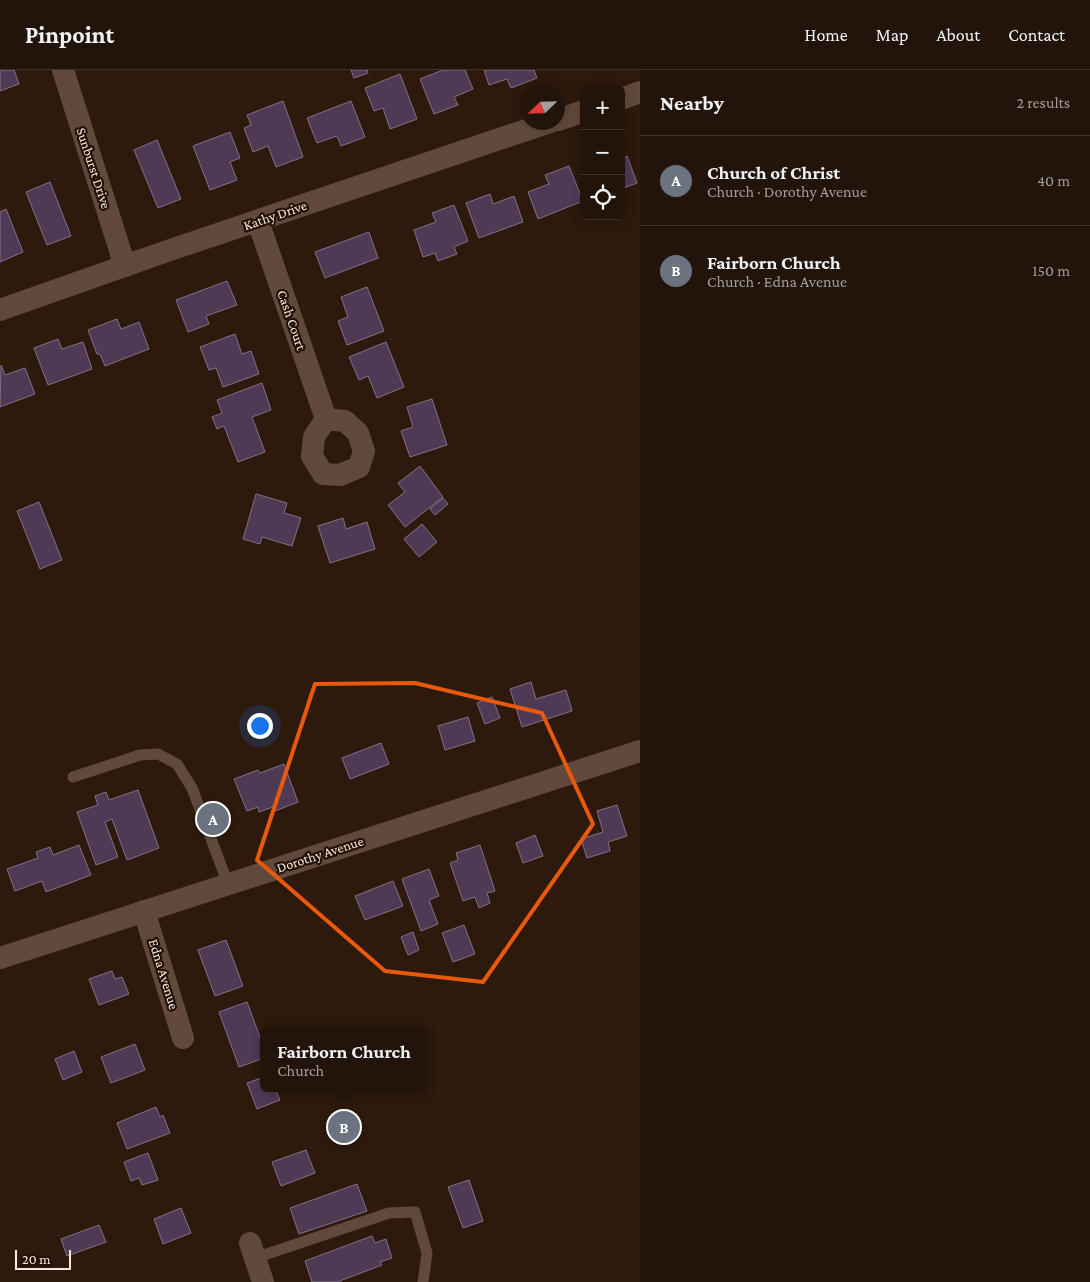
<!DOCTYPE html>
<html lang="en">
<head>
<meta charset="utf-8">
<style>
	:root { --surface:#22140a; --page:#2a1d13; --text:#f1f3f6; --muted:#a29e9c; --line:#3f332b; --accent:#1a73e8 }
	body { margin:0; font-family:"Crimson Pro",serif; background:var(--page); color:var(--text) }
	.controls { position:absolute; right:15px; top:15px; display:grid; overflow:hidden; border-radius:8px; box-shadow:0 2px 12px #0003 }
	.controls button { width:45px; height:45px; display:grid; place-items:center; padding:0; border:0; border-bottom:1px solid var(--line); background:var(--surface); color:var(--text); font:25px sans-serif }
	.compass { position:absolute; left:520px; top:15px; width:45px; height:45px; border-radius:50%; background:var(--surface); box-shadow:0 2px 12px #0003; rotate:247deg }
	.scale { position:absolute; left:15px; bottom:12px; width:56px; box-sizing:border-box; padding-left:5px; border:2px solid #f8eae2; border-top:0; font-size:14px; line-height:18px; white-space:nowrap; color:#f8eae2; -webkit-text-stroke:4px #231105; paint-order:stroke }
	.you { position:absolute; left:259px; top:655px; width:18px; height:18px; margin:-12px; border:4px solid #fff; border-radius:50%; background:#1a73e8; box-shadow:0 0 0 8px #1a73e833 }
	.badge { display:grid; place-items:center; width:32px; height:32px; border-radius:50%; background:var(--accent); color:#fff; font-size:16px; font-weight:700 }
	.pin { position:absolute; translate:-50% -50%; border:2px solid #fff; box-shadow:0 1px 5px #0006 }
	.popup { position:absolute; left:260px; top:957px; width:168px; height:65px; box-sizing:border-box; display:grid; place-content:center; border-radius:8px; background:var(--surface); filter:drop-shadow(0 1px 4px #0005); font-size:16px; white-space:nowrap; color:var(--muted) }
	.popup b { font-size:19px; color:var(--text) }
	.popup::after { content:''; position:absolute; left:50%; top:100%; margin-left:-10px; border:10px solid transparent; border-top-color:var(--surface) }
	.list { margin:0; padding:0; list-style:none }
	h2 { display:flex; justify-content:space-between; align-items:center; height:65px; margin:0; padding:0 20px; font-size:21px }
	h2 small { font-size:16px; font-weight:400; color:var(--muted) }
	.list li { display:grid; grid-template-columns:32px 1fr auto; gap:15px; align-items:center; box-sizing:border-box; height:90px; padding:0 20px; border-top:1px solid var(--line) }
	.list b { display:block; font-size:19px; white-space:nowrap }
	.list p { margin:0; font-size:16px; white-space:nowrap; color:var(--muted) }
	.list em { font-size:16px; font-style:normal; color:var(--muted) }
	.icon { flex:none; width:28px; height:28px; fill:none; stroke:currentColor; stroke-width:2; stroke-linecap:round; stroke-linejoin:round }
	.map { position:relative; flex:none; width:640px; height:1212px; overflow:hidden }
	header { display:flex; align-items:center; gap:30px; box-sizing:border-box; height:70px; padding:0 25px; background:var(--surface); border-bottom:1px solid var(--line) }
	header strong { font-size:24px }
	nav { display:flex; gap:28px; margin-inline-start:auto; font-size:18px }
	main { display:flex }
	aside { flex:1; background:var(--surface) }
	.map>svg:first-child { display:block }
	.building { fill:#4f3a56; stroke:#817187 }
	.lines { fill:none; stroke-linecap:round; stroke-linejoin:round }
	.service { stroke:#614a3c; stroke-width:11 }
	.minor { stroke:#614a3c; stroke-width:22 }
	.marked { fill:none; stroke:#e8590c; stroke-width:4; stroke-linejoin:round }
	.labels { text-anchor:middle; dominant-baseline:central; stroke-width:4.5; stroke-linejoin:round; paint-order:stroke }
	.street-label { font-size:14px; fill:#f8eae2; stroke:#231105 }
</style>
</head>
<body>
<header>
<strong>Pinpoint</strong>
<nav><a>Home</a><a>Map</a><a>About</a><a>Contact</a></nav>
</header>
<main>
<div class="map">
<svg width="640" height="1212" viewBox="0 0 640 1212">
	<rect width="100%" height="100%" fill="#2e1a0d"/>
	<!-- building -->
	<g class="building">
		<polygon points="0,0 14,0 19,14 0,21"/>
		<polygon points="351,0 367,0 368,3 354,8"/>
		<polygon points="443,0 465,0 473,19 454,27 458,35 434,44 420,9"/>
		<polygon points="484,0 534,0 537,8 511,18 507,9 489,15"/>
		<polygon points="400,4 417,49 390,59 383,38 374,41 365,18"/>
		<polygon points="283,31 303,87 276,97 268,76 253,82 244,58 251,55 247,45"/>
		<polygon points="351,31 365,67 341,76 337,66 317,73 307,48"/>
		<polygon points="230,62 240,88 230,92 237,110 210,120 193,76"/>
		<polygon points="157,70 181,129 158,138 134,80"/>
		<polygon points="627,86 637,113 621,119 621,89"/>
		<polygon points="569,96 583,131 538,149 528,122 549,114 545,105"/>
		<polygon points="50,112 71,166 47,175 26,122"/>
		<polygon points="490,124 493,134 514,126 523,152 479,168 466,133"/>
		<polygon points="454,135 468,171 454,177 457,184 438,191 435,183 423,187 414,160 436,152 432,143"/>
		<polygon points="6,139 23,182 0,192 0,142"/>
		<polygon points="369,162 378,188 325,208 315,182"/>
		<polygon points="227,211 237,235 206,246 209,254 188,262 176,230"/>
		<polygon points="367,217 384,261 347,275 338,251 348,247 341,227"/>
		<polygon points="117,249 121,259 139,252 149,279 105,296 100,284 97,284 88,260"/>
		<polygon points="235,264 242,284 251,281 259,304 223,317 216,298 209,300 200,277"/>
		<polygon points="58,269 62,279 83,272 92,299 48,315 34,278"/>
		<polygon points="386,272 404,317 377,328 368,306 359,310 349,287"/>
		<polygon points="1,295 5,305 25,298 35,324 0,337"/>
		<polygon points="262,313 271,340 252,347 265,382 238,392 224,356 217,359 212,347 222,343 217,330"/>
		<polygon points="432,329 447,375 410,387 401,361 413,357 407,337"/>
		<polygon points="420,396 443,427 405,457 388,435 405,422 398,413"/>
		<polygon points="256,424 287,433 284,443 301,448 292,476 262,467 260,474 243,469"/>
		<polygon points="443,428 448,434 435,445 430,439"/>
		<polygon points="39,432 62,490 40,499 17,441"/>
		<polygon points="343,448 346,459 367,452 375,479 330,493 318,456"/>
		<polygon points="422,454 437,472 419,487 404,469"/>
		<polygon points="531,612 536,629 566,620 572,641 522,657 510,619"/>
		<polygon points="492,627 500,648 485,654 477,633"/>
		<polygon points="468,647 475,671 445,680 438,656"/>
		<polygon points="381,673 389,694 350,709 342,688"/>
		<polygon points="284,694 298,732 275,741 273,737 259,742 258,737 247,741 234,709 258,700 260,703"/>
		<polygon points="138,720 159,778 127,790 112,749 105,752 118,787 96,795 77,742 98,735 95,726 106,722 109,730"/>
		<polygon points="617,735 627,766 608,772 610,781 587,788 581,769 603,762 597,741"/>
		<polygon points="535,765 543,786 523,793 516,773"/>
		<polygon points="79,775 91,805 46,822 42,811 15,821 7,799 38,788 36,782 50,777 53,785"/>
		<polygon points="480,775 495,821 487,823 490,833 479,838 475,827 463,831 450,793 458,790 456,783"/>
		<polygon points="429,799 439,826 429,830 438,854 421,861 402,809"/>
		<polygon points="393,811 403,836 365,850 355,826"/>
		<polygon points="464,855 475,884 453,892 442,863"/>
		<polygon points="413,862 419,880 408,885 401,867"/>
		<polygon points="226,870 243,916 215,926 198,880"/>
		<polygon points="112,901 115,909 122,907 129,924 99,935 89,909"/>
		<polygon points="247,932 264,978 264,988 239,997 219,942"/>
		<polygon points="135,974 145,1000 111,1013 101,987"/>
		<polygon points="74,981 82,1002 63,1010 55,989"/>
		<polygon points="264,1007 264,1018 275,1018 280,1030 257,1039 247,1013"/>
		<polygon points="156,1037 160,1047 163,1045 170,1063 127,1079 117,1053"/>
		<polygon points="306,1080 315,1103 281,1116 272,1092"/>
		<polygon points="148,1083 158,1110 142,1115 139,1108 131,1111 124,1092"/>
		<polygon points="469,1110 483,1151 463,1158 448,1117"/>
		<polygon points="357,1114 367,1141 299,1164 290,1138"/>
		<polygon points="181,1138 191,1163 163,1174 154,1149"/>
		<polygon points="99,1155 106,1172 67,1186 61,1169"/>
		<polygon points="372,1166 375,1173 386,1169 392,1188 380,1192 382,1195 337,1212 312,1212 305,1191"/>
	</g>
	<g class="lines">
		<!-- service -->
		<g class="service">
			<polyline points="73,707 140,685 158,684 177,694 192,718 228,814"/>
			<polyline points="255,1188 389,1143 415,1142 427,1183 423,1212"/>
		</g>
		<!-- minor -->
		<g class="minor">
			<polyline points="63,0 125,196"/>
			<polyline points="621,29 640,22"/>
			<polyline points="558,50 584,41"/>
			<polyline points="258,151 326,349 314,367 312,386 323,404 340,405 359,397 364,381 358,363 345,351 326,349"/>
			<polyline points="0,240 173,179 550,52"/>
			<polyline points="144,841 183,968"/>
			<polyline points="0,888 640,681"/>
			<polyline points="250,1173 263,1212"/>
		</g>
	</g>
	<!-- marked area -->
	<path class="marked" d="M415,613l127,30 51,111 -110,158 -98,-11 -128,-111 58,-176z"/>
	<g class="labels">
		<!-- street labels -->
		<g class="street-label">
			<text transform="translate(94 98) rotate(72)">Sunburst Drive</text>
			<text transform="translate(275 145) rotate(-19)">Kathy Drive</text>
			<text transform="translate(292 250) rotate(71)">Cash Court</text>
			<text transform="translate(320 784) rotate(-18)">Dorothy Avenue</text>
			<text transform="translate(164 904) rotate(73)">Edna Avenue</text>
		</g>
	</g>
</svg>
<div class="controls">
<button>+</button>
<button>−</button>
<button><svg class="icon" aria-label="locate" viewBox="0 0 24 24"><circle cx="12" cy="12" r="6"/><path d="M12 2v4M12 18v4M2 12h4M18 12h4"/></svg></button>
</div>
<svg class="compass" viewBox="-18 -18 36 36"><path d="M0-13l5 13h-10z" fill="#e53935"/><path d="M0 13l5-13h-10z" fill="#a29e9c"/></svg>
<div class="scale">20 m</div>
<div class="you"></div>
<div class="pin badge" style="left:213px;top:749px;background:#6b7280">A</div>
<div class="pin badge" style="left:344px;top:1057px;background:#6b7280">B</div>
<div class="popup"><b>Fairborn Church</b>Church</div>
</div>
<aside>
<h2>Nearby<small>2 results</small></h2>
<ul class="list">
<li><span class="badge" style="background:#6b7280">A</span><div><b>Church of Christ</b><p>Church · Dorothy Avenue</p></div><em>40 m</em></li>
<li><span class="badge" style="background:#6b7280">B</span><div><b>Fairborn Church</b><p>Church · Edna Avenue</p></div><em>150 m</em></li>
</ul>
</aside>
</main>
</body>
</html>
